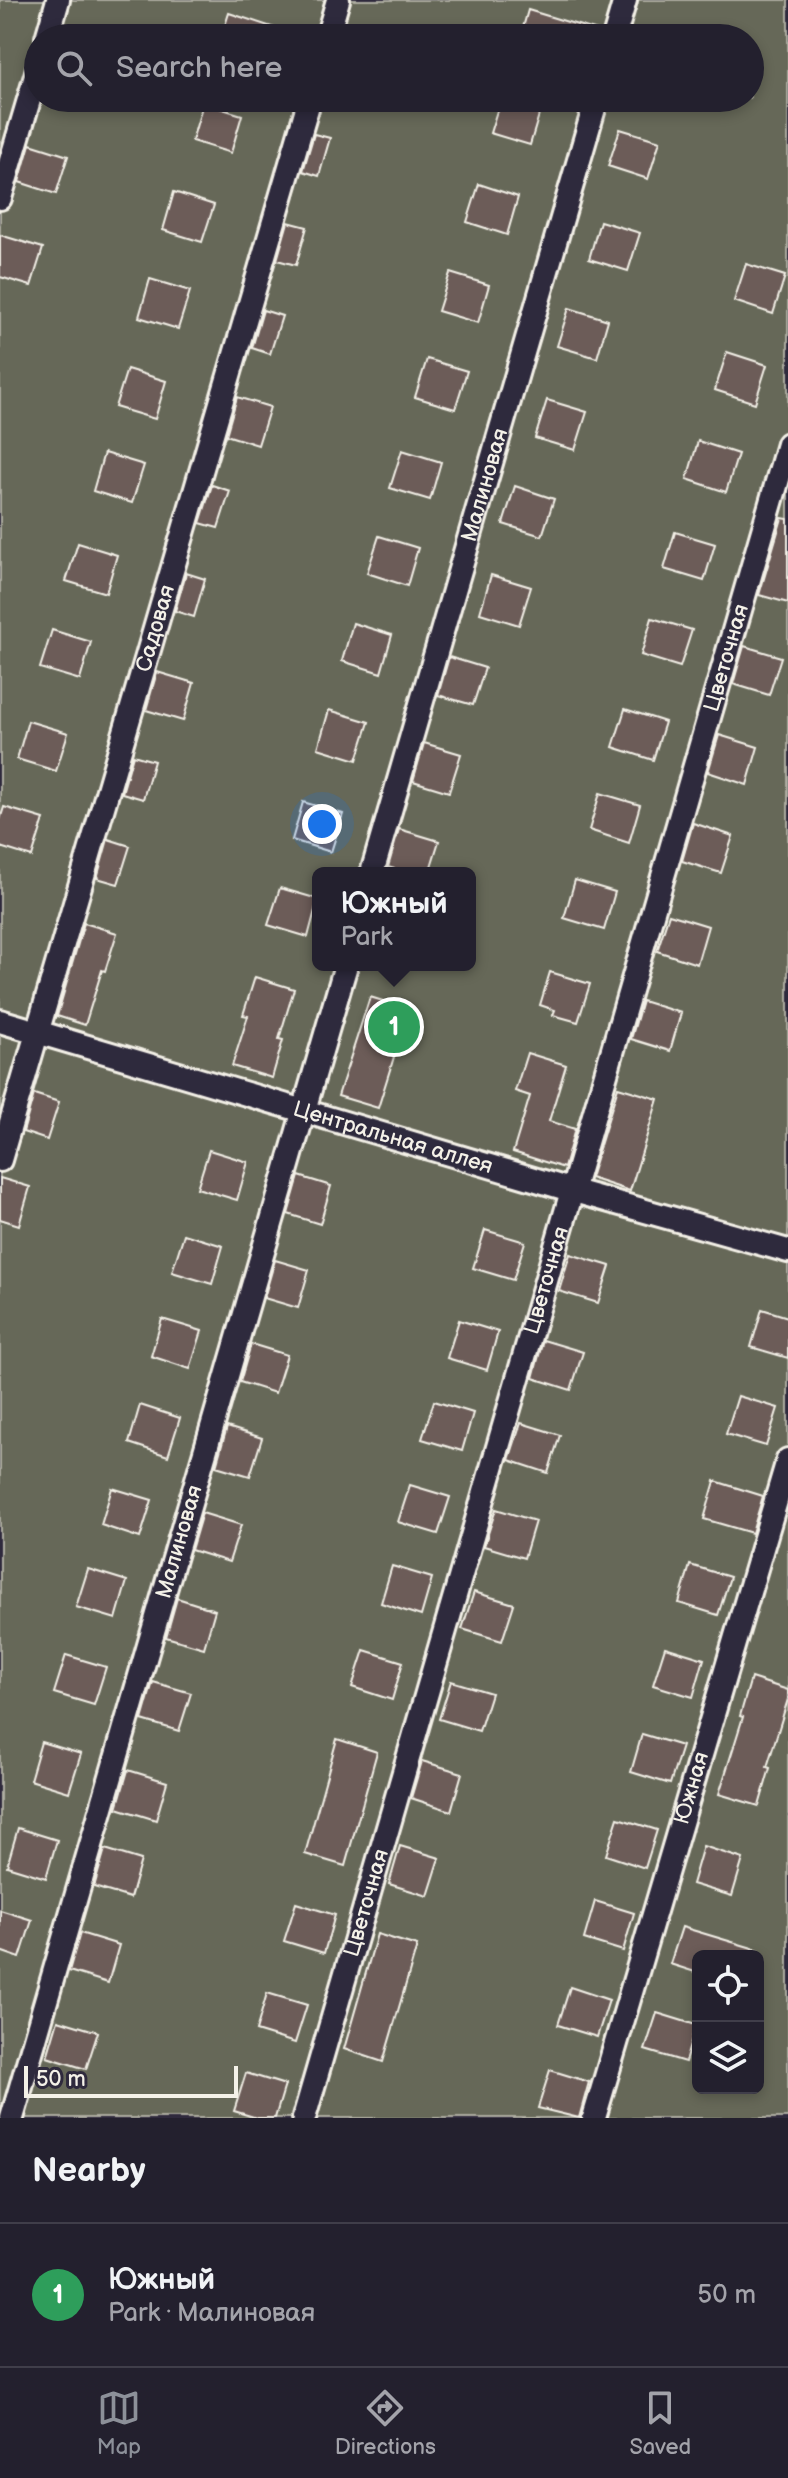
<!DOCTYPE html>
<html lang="en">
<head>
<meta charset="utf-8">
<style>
	:root { --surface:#23202e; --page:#2b2836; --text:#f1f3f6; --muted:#a3a3aa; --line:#403e4a; --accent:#8c9099 }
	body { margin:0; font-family:"Balsamiq Sans",sans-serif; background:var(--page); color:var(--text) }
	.controls { position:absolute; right:24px; bottom:24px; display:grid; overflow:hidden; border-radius:12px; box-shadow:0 4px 12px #0003 }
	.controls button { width:72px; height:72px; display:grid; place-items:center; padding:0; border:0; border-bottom:2px solid var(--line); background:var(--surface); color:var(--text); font:40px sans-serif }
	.scale { position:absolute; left:24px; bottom:20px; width:214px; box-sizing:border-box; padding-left:8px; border:4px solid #f4f1e8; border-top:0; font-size:22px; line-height:28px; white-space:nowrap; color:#f4f1e8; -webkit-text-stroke:6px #2f2a3d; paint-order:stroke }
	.you { position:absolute; left:322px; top:824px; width:28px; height:28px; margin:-20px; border:6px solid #fff; border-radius:50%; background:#1a73e8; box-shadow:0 0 0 12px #1a73e833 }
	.badge { display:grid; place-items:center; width:52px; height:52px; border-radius:50%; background:var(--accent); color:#fff; font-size:26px; font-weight:700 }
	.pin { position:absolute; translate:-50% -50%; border:4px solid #fff; box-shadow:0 2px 8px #0006 }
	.popup { position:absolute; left:312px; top:867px; width:164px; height:104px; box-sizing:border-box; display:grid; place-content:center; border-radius:12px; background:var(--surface); filter:drop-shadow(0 2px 6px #0005); font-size:26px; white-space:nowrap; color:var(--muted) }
	.popup b { font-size:30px; color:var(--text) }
	.popup::after { content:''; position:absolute; left:50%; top:100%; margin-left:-16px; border:16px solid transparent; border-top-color:var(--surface) }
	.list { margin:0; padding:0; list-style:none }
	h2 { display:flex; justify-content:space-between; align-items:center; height:104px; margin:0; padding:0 32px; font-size:34px }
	h2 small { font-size:26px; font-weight:400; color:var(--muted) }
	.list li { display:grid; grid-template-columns:52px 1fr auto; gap:24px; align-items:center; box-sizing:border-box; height:144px; padding:0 32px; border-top:2px solid var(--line) }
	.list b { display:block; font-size:30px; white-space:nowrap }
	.list p { margin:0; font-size:26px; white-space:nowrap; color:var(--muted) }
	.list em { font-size:26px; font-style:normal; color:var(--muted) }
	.icon { flex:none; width:44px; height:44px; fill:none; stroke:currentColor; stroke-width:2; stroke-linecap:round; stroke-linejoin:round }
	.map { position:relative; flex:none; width:788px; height:2118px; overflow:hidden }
	.search { position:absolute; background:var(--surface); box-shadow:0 4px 12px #0003; left:24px; right:24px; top:24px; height:88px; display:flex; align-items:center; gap:20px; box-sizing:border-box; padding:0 28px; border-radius:44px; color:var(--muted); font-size:30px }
	.sheet { height:248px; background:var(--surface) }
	nav { display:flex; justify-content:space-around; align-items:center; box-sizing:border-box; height:112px; border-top:2px solid var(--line); background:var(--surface); font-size:22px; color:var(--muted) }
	nav a { display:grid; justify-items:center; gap:4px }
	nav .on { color:var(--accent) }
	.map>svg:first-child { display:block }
	.green { fill:#666759; stroke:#adaca0; stroke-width:2; fill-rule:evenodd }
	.building { fill:#6c5c59; stroke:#f4f1e8; stroke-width:2 }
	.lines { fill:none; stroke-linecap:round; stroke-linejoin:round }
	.street-casing { stroke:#f4f1e8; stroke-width:28 }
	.street { stroke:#2f2a3d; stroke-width:22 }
	.labels { text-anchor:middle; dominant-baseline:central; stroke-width:6; stroke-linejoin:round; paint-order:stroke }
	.street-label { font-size:22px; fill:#f4f1e8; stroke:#2f2a3d }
</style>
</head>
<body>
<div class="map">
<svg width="788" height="2118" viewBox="0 0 788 2118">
	<rect width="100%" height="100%" fill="#2f2a3d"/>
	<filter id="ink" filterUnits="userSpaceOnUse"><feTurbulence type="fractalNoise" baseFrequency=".0125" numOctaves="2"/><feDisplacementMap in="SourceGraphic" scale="16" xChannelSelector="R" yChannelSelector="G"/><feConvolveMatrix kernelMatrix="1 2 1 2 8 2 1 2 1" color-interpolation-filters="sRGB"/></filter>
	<g filter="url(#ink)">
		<!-- green -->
		<path class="green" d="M0,0h788v2118h-788zM38,38h712v60h-712zM318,873h152v92h-152zM698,1956h60v132h-60z"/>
		<!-- building -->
		<g class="building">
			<polygon points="528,10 601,32 600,38 520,38"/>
			<polygon points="229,13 290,33 290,38 221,38"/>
			<polygon points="501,98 510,98 541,108 530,145 490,133"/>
			<polygon points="203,103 242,115 231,153 192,141"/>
			<polygon points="620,129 660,141 648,179 608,166"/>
			<polygon points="314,134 330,138 319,176 303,171"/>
			<polygon points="30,144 68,156 56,194 19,182"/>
			<polygon points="479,184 518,197 507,235 467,222"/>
			<polygon points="174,192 214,205 202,242 163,230"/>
			<polygon points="600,221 640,233 628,271 589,259"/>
			<polygon points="288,222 307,227 296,265 277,260"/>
			<polygon points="0,235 43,248 31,286 0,277"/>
			<polygon points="746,264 785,276 773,314 734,301"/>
			<polygon points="450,273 489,285 478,323 438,311"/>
			<polygon points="150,279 190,291 178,329 139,317"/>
			<polygon points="569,308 608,320 597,358 557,346"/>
			<polygon points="263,310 282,316 270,354 252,348"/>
			<polygon points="727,352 767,365 755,403 715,390"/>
			<polygon points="427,359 467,371 455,409 415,397"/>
			<polygon points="127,369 166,381 155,419 115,407"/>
			<polygon points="237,397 270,407 258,445 226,435"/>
			<polygon points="547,400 587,412 575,450 535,438"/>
			<polygon points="698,441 738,454 726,492 687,479"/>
			<polygon points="402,450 441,462 430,500 390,488"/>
			<polygon points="104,453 144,465 132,503 93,491"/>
			<polygon points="212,485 230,491 218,528 200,523"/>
			<polygon points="515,486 554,499 542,536 503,524"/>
			<polygon points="782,518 788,519 788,603 759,595"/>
			<polygon points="675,532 715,544 704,581 664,569"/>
			<polygon points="379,536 418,548 407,586 367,573"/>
			<polygon points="78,543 117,555 106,593 66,581"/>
			<polygon points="186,573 205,579 194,617 175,611"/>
			<polygon points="491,575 531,587 519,625 480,613"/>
			<polygon points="652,618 692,630 680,667 641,655"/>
			<polygon points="353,623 392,635 381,673 342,661"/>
			<polygon points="52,630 91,642 80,680 40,668"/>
			<polygon points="744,646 781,657 769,695 733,684"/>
			<polygon points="449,657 485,668 473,705 438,695"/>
			<polygon points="157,672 194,683 183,721 146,710"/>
			<polygon points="625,709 665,722 653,760 613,747"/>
			<polygon points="329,710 369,722 357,760 318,748"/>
			<polygon points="28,721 68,733 56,771 17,759"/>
			<polygon points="719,735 758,747 747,785 708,772"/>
			<polygon points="424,743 461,754 449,792 413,781"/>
			<polygon points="133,755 154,761 143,799 122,793"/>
			<polygon points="600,793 640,805 629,843 589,830"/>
			<polygon points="303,802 343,814 331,852 292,840"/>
			<polygon points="4,807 44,819 32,857 0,847 0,820"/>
			<polygon points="693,823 733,836 721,873 682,861"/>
			<polygon points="399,829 439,841 429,873 408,873 388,867"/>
			<polygon points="108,839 130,846 118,884 97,878"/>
			<polygon points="575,880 615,892 604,930 564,918"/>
			<polygon points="280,888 318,899 308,937 268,925"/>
			<polygon points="669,914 708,926 697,964 657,951"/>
			<polygon points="84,923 117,933 105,971 102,970 85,1025 57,1016"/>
			<polygon points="550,972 590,984 578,1022 553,1015 555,1010 540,1005"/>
			<polygon points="255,977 294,989 279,1039 283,1040 272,1078 232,1066 248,1016 243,1015"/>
			<polygon points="370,997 409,1009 378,1108 338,1096"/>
			<polygon points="642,1001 681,1013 670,1051 631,1039"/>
			<polygon points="527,1053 566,1065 549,1121 575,1129 564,1168 513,1152 530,1096 515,1091"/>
			<polygon points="618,1087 658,1099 630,1191 590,1178"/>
			<polygon points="34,1094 59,1102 47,1140 23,1132"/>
			<polygon points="209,1150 248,1162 237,1200 197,1188"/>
			<polygon points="299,1176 331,1186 320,1224 288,1214"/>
			<polygon points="0,1178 30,1187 19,1225 0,1219"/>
			<polygon points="485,1230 525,1242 513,1280 473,1268"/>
			<polygon points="184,1234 223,1246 212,1284 172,1272"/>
			<polygon points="570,1254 610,1266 598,1303 559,1291"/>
			<polygon points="275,1260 309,1270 298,1308 264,1298"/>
			<polygon points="762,1309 788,1317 788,1358 751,1347"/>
			<polygon points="162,1319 202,1331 190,1369 151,1356"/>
			<polygon points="459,1320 498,1332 487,1370 447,1358"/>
			<polygon points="543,1340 583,1352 571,1390 533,1378"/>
			<polygon points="251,1344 287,1355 275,1393 240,1382"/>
			<polygon points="738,1396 778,1408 766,1446 726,1434"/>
			<polygon points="434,1401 473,1413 462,1451 422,1439"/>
			<polygon points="140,1405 180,1418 168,1456 129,1443"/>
			<polygon points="521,1423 560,1435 548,1473 509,1460"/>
			<polygon points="227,1427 262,1438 250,1476 216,1466"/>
			<polygon points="715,1481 763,1496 752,1533 704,1519"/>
			<polygon points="410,1485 450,1497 438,1534 398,1522"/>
			<polygon points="112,1488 152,1500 140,1538 101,1525"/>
			<polygon points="496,1509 535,1521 524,1558 484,1546"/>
			<polygon points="202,1513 241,1525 229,1562 191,1550"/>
			<polygon points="690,1565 730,1577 718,1615 679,1603"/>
			<polygon points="392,1566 432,1578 421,1616 381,1603"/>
			<polygon points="88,1569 127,1581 116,1619 76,1607"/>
			<polygon points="474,1592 514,1604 502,1641 462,1629"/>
			<polygon points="177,1598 215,1610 204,1648 166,1637"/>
			<polygon points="665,1647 704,1659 693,1697 653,1685"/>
			<polygon points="364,1650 403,1662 392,1700 352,1687"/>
			<polygon points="66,1655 106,1667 94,1705 54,1693"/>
			<polygon points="751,1678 788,1690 788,1699 767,1767 770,1768 759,1806 719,1794 743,1717 740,1716"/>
			<polygon points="451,1681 491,1693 479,1731 439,1719"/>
			<polygon points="153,1682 191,1693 179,1731 142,1720"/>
			<polygon points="642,1734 682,1746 670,1784 631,1772"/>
			<polygon points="337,1739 377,1752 345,1866 305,1854"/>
			<polygon points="41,1742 81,1754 69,1792 30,1780"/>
			<polygon points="422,1761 462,1773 451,1811 411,1798"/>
			<polygon points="128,1770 167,1782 156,1820 117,1808"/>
			<polygon points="618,1818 657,1830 645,1868 606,1855"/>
			<polygon points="18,1828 57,1840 46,1878 7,1866"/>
			<polygon points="400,1846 440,1858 428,1896 389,1884"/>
			<polygon points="703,1846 743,1859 732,1896 692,1884"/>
			<polygon points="105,1849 141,1860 130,1898 94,1887"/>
			<polygon points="595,1901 634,1913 623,1951 584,1939"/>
			<polygon points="296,1903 335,1915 324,1953 284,1941"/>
			<polygon points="0,1910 32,1920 20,1958 0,1951"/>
			<polygon points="682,1927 759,1950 758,1956 698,1956 698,1973 670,1964"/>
			<polygon points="80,1933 119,1945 108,1983 69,1971"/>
			<polygon points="377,1934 417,1946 383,2062 344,2049"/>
			<polygon points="570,1987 609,2000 597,2037 558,2025"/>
			<polygon points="267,1993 307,2005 295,2043 256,2031"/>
			<polygon points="657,2013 696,2025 685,2062 645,2050"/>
			<polygon points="58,2020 98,2032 86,2069 47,2057"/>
			<polygon points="550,2070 589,2082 579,2118 538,2108"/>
			<polygon points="246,2073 285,2085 275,2118 257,2118 234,2111"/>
		</g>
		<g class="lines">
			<defs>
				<g id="street">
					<polyline points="47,38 58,0"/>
					<polyline points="327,38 338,0"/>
					<polyline points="614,38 625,0"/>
					<polyline points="0,198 38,69"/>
					<path id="s1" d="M372,873l225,-775"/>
					<path id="s2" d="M0,1021l574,170 214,60"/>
					<path id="s3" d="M0,1160l310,-1062"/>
					<path id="s4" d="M12,2118l334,-1153"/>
					<path id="s5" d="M304,2118l484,-1674"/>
					<path id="s6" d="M594,2118l194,-658"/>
				</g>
			</defs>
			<!-- street casing -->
			<use href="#street" class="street-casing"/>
			<!-- street -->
			<use href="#street" class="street"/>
		</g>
	</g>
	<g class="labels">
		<!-- street labels -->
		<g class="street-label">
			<text stroke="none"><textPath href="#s1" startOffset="404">Малиновая</textPath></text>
			<text stroke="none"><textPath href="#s3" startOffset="554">Садовая</textPath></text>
			<text stroke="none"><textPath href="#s5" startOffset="1520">Цветочная</textPath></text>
			<text stroke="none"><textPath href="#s2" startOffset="410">Центральная аллея</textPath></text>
			<text stroke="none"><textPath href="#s5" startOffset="872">Цветочная</textPath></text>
			<text stroke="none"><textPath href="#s4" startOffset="600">Малиновая</textPath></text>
			<text stroke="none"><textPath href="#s6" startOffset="344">Южная</textPath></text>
			<text stroke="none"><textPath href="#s5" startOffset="224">Цветочная</textPath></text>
		</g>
	</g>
</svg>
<div class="controls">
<button><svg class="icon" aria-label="locate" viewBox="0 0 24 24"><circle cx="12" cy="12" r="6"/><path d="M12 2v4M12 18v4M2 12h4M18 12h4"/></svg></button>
<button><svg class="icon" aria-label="layers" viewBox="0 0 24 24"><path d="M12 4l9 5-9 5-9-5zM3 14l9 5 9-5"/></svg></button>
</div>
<div class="scale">50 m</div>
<div class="you"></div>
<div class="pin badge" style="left:394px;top:1027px;background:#2e9e5b">1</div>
<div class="popup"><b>Южный</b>Park</div>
<div class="search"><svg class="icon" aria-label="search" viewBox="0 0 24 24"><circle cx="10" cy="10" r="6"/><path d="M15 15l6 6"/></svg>Search here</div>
</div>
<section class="sheet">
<h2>Nearby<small></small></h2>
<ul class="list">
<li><span class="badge" style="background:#2e9e5b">1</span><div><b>Южный</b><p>Park · Малиновая</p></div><em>50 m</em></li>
</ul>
</section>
<nav>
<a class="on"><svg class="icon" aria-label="map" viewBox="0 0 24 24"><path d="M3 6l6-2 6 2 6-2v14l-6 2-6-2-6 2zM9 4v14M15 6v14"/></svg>Map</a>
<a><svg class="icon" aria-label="directions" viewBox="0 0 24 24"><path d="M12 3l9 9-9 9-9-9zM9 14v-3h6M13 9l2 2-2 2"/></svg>Directions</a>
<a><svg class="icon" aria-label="saved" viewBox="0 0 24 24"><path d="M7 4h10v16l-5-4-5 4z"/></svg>Saved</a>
</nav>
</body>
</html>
